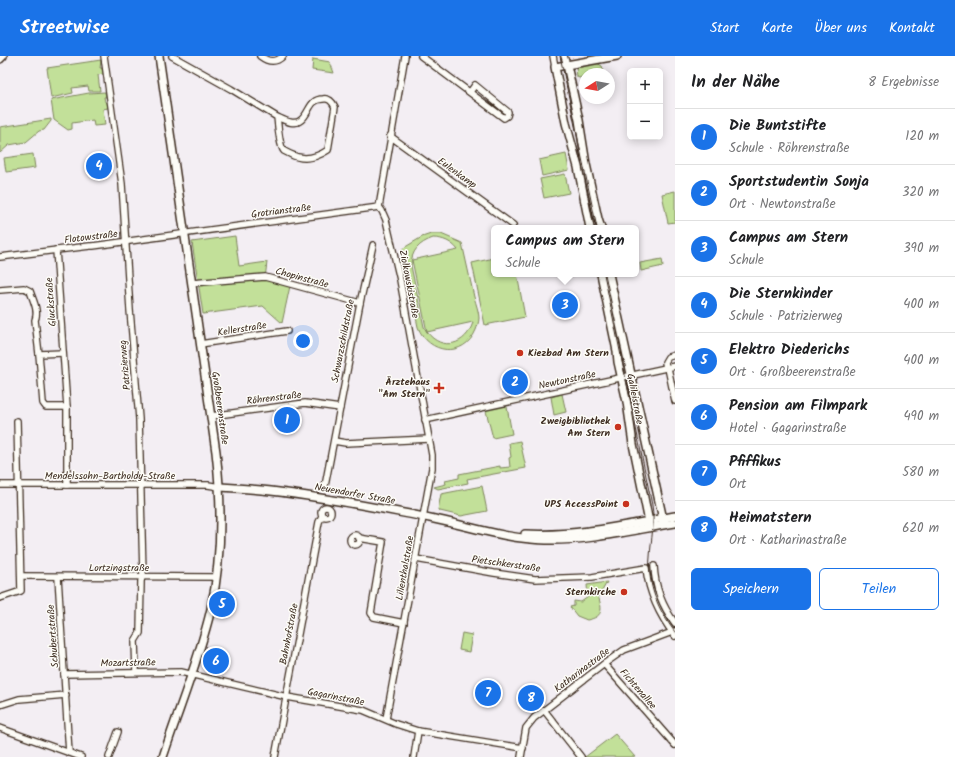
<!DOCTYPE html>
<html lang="de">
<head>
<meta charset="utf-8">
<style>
	:root { --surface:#fff; --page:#f6f6f6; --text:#202124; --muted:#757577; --line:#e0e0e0; --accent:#1a73e8 }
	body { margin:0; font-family:Kalam,sans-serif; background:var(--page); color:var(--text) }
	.controls { position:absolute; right:12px; top:12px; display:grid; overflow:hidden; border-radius:6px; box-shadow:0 2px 10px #0003 }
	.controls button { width:36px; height:36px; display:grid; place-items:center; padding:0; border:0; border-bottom:1px solid var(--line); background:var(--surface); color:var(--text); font:20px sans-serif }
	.compass { position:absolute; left:579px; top:12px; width:36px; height:36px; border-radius:50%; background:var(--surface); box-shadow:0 2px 10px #0003; rotate:259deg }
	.you { position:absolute; left:303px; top:285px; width:14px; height:14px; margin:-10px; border:3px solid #fff; border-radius:50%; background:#1a73e8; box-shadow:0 0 0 6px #1a73e833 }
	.badge { display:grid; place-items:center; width:26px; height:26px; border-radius:50%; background:var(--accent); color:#fff; font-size:13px; font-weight:700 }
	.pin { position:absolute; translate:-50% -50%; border:2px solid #fff; box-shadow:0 1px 4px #0006 }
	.popup { position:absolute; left:491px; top:169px; width:148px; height:52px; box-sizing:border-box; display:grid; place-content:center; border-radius:6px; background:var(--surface); filter:drop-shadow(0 1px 3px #0005); font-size:13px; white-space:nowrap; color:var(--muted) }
	.popup b { font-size:15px; color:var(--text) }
	.popup::after { content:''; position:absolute; left:50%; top:100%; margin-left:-8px; border:8px solid transparent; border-top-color:var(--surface) }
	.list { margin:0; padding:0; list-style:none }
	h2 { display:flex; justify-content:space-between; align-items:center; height:52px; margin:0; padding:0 16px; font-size:17px }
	h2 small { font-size:13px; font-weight:400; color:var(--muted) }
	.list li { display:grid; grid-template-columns:26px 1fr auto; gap:12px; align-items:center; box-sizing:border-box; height:56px; padding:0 16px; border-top:1px solid var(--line) }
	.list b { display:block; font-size:15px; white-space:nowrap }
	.list p { margin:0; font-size:13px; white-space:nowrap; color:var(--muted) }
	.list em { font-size:13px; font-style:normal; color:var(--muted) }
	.actions { display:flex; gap:8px; padding:12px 16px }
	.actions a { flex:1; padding:9px 0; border:1px solid var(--accent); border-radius:6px; text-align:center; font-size:14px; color:var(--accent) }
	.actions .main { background:var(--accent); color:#fff }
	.map { position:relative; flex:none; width:675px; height:701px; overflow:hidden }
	header { display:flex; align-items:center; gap:24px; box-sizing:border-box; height:56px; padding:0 20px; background:var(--accent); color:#fff }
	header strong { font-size:19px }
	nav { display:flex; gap:22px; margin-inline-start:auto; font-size:14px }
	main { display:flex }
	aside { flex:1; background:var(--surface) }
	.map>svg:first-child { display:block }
	.green { fill:#c2e099; stroke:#7e855c; fill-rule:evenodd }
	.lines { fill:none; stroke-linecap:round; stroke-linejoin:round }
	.minor-casing { stroke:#3b2a1e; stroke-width:8 }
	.tertiary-casing { stroke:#3b2a1e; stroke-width:10 }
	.minor { stroke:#fdfcf7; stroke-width:5.5 }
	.tertiary { stroke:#fdfcf7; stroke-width:7 }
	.tram { stroke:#3b2a1e; stroke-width:1 }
	.poi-dot { fill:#c8321e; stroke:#fdfcf7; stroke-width:1.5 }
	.labels { text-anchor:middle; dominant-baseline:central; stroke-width:3; stroke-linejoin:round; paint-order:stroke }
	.street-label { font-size:10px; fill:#3b2a1e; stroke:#fdfcf7 }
	.poi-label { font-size:10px; font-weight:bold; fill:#3b2a1e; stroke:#fdfcf7; text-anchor:end }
</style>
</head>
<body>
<header>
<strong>Streetwise</strong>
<nav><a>Start</a><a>Karte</a><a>Über uns</a><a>Kontakt</a></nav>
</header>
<main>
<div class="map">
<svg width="675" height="701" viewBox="0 0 675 701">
	<rect width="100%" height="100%" fill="#f3eef3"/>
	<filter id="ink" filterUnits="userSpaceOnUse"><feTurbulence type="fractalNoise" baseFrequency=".025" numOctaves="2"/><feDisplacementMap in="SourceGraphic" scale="8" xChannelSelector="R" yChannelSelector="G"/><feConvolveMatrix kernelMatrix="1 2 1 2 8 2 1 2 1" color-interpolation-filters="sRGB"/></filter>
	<g filter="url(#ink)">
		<!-- green -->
		<g class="green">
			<polygon points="313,3 330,6 334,17 312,14"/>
			<polygon points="101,4 100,12 102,12 103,18 98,19 100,35 89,35 88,30 72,32 73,37 51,42 47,12"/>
			<polygon points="597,7 602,10 604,16 596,18 585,18 585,20 579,22 577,21 576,12"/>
			<polygon points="105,36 106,41 104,41 105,46 107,46 108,52 103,53 105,69 94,70 93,64 72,67 72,73 68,74 54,64 51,44 89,37"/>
			<polygon points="51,63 51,65 44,74 39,75 26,86 9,89 0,97 0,71"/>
			<polygon points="33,98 35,112 6,116 4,102"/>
			<polygon points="566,98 569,114 542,120 539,104"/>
			<polygon points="565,118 569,137 544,142 540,123"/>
			<polygon points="675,135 675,166 668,167 662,138"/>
			<path d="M431,178h10l21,9c4,18 8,36 12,54 2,7 5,15 5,21 0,4 -2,9 -3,12 -12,29 -48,24 -58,-3l-16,-78 20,-12zM433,182c10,0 19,4 25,12l-46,10 15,72 -3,-5 -13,-61c0,-15 8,-23 22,-28zM473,266c-6,23 -31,30 -46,10z"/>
			<polygon points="235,180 239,210 267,206 265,223 290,230 282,267 263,250 203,258 192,186"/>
			<polygon points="494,202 494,218 517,218 525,261 485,269 472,207"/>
			<polygon points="662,203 663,210 641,215 640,207"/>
			<polygon points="562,338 566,356 554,359 551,341"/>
			<polygon points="503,350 507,351 512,378 493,382 486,355 488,353"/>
			<polygon points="520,385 526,412 467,423 468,427 438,433 434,431 446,428 445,425 459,422 459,418 500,410 500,412 510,411 509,402 511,401 509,387"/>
			<polygon points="482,430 487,455 461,460 440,455 438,454 441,438"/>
			<path d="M607,526l-5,9 -4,5c5,14 5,21 -11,24l-10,-4 -7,-9 4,-1v-5l7,1 7,-5 -1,-12z"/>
			<polygon points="462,577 472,579 469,596 459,594"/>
			<polygon points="615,678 635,701 585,701"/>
		</g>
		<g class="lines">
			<defs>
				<g id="minor">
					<polyline points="104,0 122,128 130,254 139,363 143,518 141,525 140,577 135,585 136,616"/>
					<path d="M172,0l59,33 46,28c1,7 2,29 7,34 2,1 4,2 6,3 13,7 26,4 38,-4l7,-43c-3,-6 -6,-9 -12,-8 -14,0 -13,14 -22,21 -7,6 -17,0 -24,-3"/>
					<path d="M260,0c8,6 16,7 23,0"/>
					<polyline points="421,0 504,62 507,60 508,56 475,29 470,36"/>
					<polyline points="553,0 555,11"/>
					<polyline points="564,0 567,9"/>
					<polyline points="390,80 513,169"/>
					<polyline points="56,194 67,351 67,429"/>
					<polyline points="0,201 90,190 93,190 379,151"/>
					<polyline points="192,227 265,221 360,247"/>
					<path d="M0,234l24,-2 6,3c3,9 9,20 5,29l4,34"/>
					<polyline points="200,288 287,275"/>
					<polyline points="63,297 39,298 43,347 46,351 67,351"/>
					<polyline points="666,312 665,306 668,301 675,299"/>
					<polyline points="668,312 675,345"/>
					<polyline points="211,360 305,347 340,352"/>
					<polyline points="425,364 675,310"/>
					<polyline points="334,385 346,387 429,383"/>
					<polyline points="0,429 208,429 220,431"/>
					<polyline points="325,430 360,247 373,189"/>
					<circle cx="326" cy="456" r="5"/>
					<circle cx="355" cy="484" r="5"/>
					<polyline points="359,482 383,486 371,557 374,561 404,567"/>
					<path d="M416,503l78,14 41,6 57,-2 54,-9c3,26 13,47 29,68"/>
					<path d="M654,510c1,21 8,40 21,57"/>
					<polyline points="21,520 216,521"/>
					<polyline points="58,521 69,697"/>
					<polyline points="0,542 21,535 17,365"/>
					<polyline points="604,608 675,689"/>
					<polyline points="64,618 181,616 287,641 363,654 396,668 418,675 523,692"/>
					<polyline points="0,649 19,643 66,639"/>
					<polyline points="544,654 581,701"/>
					<polyline points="386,663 432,412 432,399 400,224 386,164 382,155 379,151 405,0"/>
					<polyline points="0,672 81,701"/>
					<polyline points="109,701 118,676"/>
					<polyline points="275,701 319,466 322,460"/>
					<polyline points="414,701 418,675"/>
					<polyline points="521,701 526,672 534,662 604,608 624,594 675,575"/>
				</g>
				<g id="tertiary">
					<path d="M159,0l57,396c6,52 6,106 -5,157 -12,51 -32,99 -48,148"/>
					<polyline points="0,3 3,0"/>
					<polyline points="567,9 579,64 586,108 598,163 601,172"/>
					<polyline points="590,172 578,111 566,67 555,11 617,0"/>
					<polyline points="601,218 617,295 618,306 627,346 633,388 650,471"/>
					<polyline points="609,218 664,468"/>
					<path d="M220,431c17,1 34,2 51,4 53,6 106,17 159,27 39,8 75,21 116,22 43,1 86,-10 129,-17"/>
					<path d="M525,478c50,3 101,-9 150,-18"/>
				</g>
			</defs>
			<!-- minor casing -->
			<use href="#minor" class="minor-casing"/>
			<!-- tertiary casing -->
			<use href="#tertiary" class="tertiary-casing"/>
			<!-- minor -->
			<use href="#minor" class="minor"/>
			<!-- tertiary -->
			<use href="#tertiary" class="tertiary"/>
			<!-- tram -->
			<g class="tram">
				<polyline points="560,0 597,172"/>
				<path d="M604,218l48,231c3,18 -1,34 -2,52 -3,28 8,53 25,75"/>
			</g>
		</g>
	</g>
	<!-- markers -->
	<g class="poi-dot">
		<circle cx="520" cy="297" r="4"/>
		<path d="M437 326h4v4h4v4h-4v4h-4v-4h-4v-4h4z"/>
		<circle cx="618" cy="371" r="4"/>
		<circle cx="626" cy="448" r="4"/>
		<circle cx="624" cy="536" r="4"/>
	</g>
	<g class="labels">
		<!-- street labels -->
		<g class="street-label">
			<text transform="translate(457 117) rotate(36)">Eulenkamp</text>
			<text transform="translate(281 155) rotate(-7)">Grotrianstraße</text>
			<text transform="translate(91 181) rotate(-7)">Flotowstraße</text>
			<text transform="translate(302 222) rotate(15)">Chopinstraße</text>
			<text transform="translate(409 228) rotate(79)">Ziolkowskistraße</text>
			<text transform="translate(51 246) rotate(-94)">Gluckstraße</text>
			<text transform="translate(242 273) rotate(-9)">Kellerstraße</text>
			<text transform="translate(343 285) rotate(-79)">Schwarzschildstraße</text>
			<text transform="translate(125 309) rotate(-95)">Patrizierweg</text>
			<text transform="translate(567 324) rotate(-12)">Newtonstraße</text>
			<text transform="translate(274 342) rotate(-7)">Röhrenstraße</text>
			<text transform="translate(635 343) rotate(79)">Galileistraße</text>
			<text transform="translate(220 352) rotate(82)">Großbeerenstraße</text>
			<text x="110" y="420">Mendelssohn-Bartholdy-Straße</text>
			<text transform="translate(355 438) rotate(10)">Neuendorfer Straße</text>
			<text transform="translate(506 508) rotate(8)">Pietschkerstraße</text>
			<text x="119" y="512">Lortzingstraße</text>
			<text transform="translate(405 512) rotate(-80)">Lilienthalstraße</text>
			<text transform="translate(289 578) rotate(-79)">Bahnhofstraße</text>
			<text transform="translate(53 580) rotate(-94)">Schubertstraße</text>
			<text transform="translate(128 607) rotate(-1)">Mozartstraße</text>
			<text transform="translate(582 614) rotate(-37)">Katharinastraße</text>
			<text transform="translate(638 633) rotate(49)">Fichtenallee</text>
			<text transform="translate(336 641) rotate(11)">Gagarinstraße</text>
		</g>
		<!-- poi labels -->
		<g class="poi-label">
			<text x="528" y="297" text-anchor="start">Kiezbad Am Stern</text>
			<text x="430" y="326">Ärztehaus<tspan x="430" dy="12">"Am Stern"</tspan></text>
			<text x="610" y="365">Zweigbibliothek<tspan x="610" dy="12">Am Stern</tspan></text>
			<text x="618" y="448">UPS AccessPoint</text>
			<text x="616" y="536">Sternkirche</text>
		</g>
	</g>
</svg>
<div class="controls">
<button>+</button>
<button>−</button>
</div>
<svg class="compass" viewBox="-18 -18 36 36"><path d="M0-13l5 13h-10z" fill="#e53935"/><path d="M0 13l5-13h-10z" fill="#757577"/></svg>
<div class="you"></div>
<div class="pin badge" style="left:287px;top:364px">1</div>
<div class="pin badge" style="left:515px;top:326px">2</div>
<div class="pin badge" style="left:565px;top:249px">3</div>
<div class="popup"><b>Campus am Stern</b>Schule</div>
<div class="pin badge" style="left:99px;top:110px">4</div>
<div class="pin badge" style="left:222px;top:548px">5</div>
<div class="pin badge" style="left:216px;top:605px">6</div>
<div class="pin badge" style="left:488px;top:637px">7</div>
<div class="pin badge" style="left:531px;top:642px">8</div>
</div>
<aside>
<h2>In der Nähe<small>8 Ergebnisse</small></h2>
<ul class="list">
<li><span class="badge">1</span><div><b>Die Buntstifte</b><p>Schule · Röhrenstraße</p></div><em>120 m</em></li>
<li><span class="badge">2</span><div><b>Sportstudentin Sonja</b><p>Ort · Newtonstraße</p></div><em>320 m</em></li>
<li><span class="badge">3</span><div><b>Campus am Stern</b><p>Schule</p></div><em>390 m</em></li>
<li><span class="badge">4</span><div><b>Die Sternkinder</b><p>Schule · Patrizierweg</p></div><em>400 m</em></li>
<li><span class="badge">5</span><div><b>Elektro Diederichs</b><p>Ort · Großbeerenstraße</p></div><em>400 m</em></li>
<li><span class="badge">6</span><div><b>Pension am Filmpark</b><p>Hotel · Gagarinstraße</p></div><em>490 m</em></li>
<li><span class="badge">7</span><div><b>Pfiffikus</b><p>Ort</p></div><em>580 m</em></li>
<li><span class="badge">8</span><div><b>Heimatstern</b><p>Ort · Katharinastraße</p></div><em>620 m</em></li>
</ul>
<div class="actions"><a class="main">Speichern</a><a>Teilen</a></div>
</aside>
</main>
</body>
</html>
